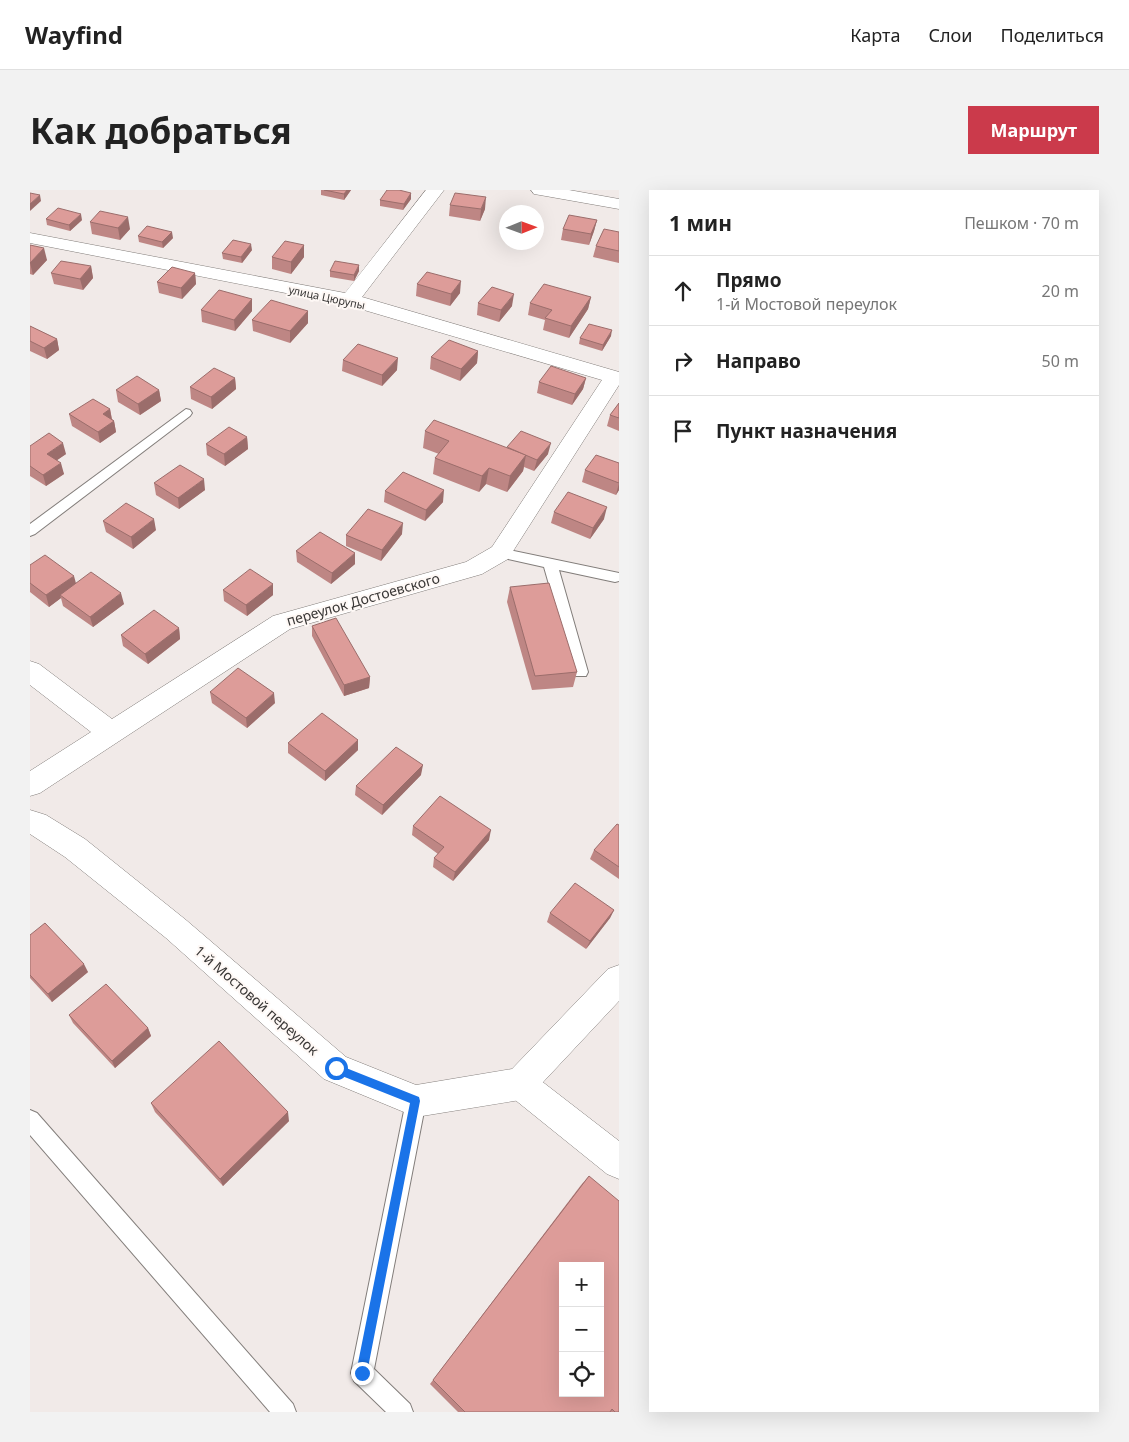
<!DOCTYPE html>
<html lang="ru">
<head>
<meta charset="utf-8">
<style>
	:root { --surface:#fff; --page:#f2f2f2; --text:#222; --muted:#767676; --line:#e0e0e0; --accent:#cb3a4b }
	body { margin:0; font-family:"Noto Sans",sans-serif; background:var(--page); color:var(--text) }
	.controls { position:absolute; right:15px; bottom:15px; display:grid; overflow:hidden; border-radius:0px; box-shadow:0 5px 20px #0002 }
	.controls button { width:45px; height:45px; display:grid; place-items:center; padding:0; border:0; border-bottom:1px solid var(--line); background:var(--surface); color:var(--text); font:25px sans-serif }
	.compass { position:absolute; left:469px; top:15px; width:45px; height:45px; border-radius:50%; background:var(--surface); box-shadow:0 5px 20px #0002; rotate:89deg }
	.stop { position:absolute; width:15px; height:15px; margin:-11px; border:4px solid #1a73e8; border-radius:50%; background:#fff }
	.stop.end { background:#1a73e8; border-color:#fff; box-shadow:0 1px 5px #0008 }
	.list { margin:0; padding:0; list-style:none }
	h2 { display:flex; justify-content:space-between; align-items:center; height:65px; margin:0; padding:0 20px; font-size:21px }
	h2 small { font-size:16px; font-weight:400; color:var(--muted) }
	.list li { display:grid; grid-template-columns:32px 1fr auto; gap:15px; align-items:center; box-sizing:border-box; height:70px; padding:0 20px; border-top:1px solid var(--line) }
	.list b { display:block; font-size:19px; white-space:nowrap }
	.list p { margin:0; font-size:16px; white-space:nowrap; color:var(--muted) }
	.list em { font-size:16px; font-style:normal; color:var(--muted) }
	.icon { flex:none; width:28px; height:28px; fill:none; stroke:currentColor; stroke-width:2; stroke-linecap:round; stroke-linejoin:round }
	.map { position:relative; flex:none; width:589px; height:1222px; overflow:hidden; border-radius:0px }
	header { display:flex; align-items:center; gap:30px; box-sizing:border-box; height:70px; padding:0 25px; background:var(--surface); border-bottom:1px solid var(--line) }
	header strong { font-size:24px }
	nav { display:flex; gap:28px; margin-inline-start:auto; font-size:18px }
	.intro { display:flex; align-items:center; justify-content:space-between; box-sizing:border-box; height:120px; padding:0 30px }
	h1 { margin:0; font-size:35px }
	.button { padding:12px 22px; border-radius:0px; background:var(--accent); color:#fff; font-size:18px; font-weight:700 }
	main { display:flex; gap:30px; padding:0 30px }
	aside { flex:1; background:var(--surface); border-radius:0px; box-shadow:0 5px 20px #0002 }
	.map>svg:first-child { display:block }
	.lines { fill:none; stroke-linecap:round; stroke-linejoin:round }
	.lane-casing { stroke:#827d7a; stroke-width:2 }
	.street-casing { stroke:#827d7a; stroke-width:1 }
	.secondary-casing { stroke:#827d7a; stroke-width:1 }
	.lane { fill:#fff; fill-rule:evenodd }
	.street { fill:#fff; fill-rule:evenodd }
	.secondary { fill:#fff; fill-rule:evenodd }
	.wall { fill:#be8684 }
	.shaded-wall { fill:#9b6d6b }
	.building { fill:#dd9c99; stroke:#9b6d6b; fill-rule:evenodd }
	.route { fill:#1a73e8 }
	.labels { text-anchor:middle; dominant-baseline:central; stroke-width:4; stroke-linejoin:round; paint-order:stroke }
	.far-street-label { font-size:11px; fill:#393736; stroke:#fef8f5 }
	.street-label { font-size:14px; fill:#393736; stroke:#fef8f5 }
</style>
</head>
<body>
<header>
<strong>Wayfind</strong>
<nav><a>Карта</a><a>Слои</a><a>Поделиться</a></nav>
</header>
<div class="intro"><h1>Как добраться</h1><a class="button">Маршрут</a></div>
<main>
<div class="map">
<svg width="589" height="1222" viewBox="0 0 589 1222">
	<rect width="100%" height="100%" fill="#f1eae8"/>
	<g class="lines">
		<defs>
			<g id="lane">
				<polygon points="156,219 160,220 162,223 160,226 5,344 0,346 0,334"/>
				<polygon points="470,358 589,383 589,391 585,392 529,380 558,482 556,486 546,486 544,482 514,377 465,366 463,363 465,360"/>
				<polygon points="386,901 393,904 396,911 344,1179 380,1214 383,1222 356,1222 324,1191 321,1183 376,911 379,904"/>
				<polygon points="0,920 7,923 263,1214 266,1222 240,1222 0,945"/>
			</g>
			<g id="street">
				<polygon points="396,0 414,0 332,107 589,182 589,195 478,369 452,384 260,439 10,603 0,606 0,581 61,542 0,495 0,471 9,474 82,529 243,426 436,372 462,357 572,190 317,115 0,53 0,43 315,103"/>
				<polygon points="490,878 501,883 589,951 589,989 577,984 479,905 474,894 479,883"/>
			</g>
			<g id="secondary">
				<polygon points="501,0 539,0 589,9 589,19 510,5 504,4"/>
				<polygon points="0,620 16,625 55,649 156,730 316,867 386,895 482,879 578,779 589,775 589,811 501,905 490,910 386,927 294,889 136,748 35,667 0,644"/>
			</g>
		</defs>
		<!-- lane casing -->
		<use href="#lane" class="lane-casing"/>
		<!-- street casing -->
		<use href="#street" class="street-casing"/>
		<!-- secondary casing -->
		<use href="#secondary" class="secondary-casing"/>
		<!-- lane -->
		<use href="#lane" class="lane"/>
		<!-- street -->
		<use href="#street" class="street"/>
		<!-- secondary -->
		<use href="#secondary" class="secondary"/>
	</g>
	<!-- wall -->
	<g class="wall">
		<polygon points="291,0 321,0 314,10 291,5"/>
		<polygon points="381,3 381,9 373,20 350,16 350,10"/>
		<polygon points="420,15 455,19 450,31 419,26"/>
		<polygon points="16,29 52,30 40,41 17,35"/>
		<polygon points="567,30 564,41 559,55 531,50 533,39"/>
		<polygon points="60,32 100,39 90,50 62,44"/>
		<polygon points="589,42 589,73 563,67 566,56"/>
		<polygon points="108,46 143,48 133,58 109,52"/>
		<polygon points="0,55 17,70 3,85 0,84"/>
		<polygon points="274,55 274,67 261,84 242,79 242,67"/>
		<polygon points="222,60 212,73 193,69 192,63"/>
		<polygon points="61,76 63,88 53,100 24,94 21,83"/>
		<polygon points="300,81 329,81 324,91 300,87"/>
		<polygon points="165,83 166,94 152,109 129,103 127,92"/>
		<polygon points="387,94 430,103 420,116 386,106"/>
		<polygon points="561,107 558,119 539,148 513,140 515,130 498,125 500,113"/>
		<polygon points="222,109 222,121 205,141 172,132 171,120"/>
		<polygon points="448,113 482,116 469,132 447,125"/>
		<polygon points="278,121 278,133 260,153 223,141 222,130"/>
		<polygon points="0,136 27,149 29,160 17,169 0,161"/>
		<polygon points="581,146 572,161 549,154 550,148"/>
		<polygon points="448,161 447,173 430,191 400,179 401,167"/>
		<polygon points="313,170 367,180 352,196 312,181"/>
		<polygon points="205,188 206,199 182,219 161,209 160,197"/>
		<polygon points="556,188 553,199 542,215 507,203 509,192"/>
		<polygon points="86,200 129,200 131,211 110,225 88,212"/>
		<polygon points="589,213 589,241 577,236 580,225"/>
		<polygon points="80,219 82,229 84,231 86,242 70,253 42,236 39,224"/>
		<polygon points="395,241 476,258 518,264 504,281 494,277 493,281 477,302 456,294 449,302 403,284 405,268 409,264 393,258"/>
		<polygon points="217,247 218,259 195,276 177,265 176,254"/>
		<polygon points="0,256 36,264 27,270 34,284 16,296 0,286"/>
		<polygon points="589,273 589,300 586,305 552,292 555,280"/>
		<polygon points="124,293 175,300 149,319 126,305"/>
		<polygon points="355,301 413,312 395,331 354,312"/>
		<polygon points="524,322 574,329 560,349 521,333"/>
		<polygon points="73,331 126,340 103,359 76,342"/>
		<polygon points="372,344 351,371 316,356 316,345"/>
		<polygon points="266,361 325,374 301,394 267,372"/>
		<polygon points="0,375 46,394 94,414 63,437 33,416 31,408 19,417 0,402"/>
		<polygon points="480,397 547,482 543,497 502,500 477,412"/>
		<polygon points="193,400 243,405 217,426 194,411"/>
		<polygon points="282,436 340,487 339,498 314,506 282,446"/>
		<polygon points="149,438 150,449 118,474 93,456 91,445"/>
		<polygon points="180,502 245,513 217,538 182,513"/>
		<polygon points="328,550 328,560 295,591 258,563 258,553"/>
		<polygon points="391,585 352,625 325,605 326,596"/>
		<polygon points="589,635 589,689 560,669 564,660"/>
		<polygon points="383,636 459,650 423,691 403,677 404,668 408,664 382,645"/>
		<polygon points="584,720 580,728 556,759 517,732 520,723"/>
		<polygon points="0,745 58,782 22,812 0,788"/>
		<polygon points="39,825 118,838 121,846 85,878 43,833"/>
		<polygon points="121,913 259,931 193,996 125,922"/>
		<polygon points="559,986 589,1222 428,1222 400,1194 551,995"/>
	</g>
	<!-- shaded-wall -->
	<g class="shaded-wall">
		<polygon points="317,0 321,0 314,10 314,4"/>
		<polygon points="381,3 381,9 373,20 374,14"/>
		<polygon points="10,5 11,11 0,21 0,14"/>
		<polygon points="456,7 455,19 450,31 451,19"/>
		<polygon points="51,24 52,30 40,41 39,35"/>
		<polygon points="98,27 100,39 90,50 88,38"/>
		<polygon points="567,30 564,41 559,55 561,44"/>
		<polygon points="142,42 143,48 133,58 132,52"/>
		<polygon points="221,54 222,60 212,73 211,67"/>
		<polygon points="274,55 274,67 261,84 261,72"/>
		<polygon points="14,58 17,70 3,85 0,73"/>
		<polygon points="329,75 329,81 324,91 324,85"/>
		<polygon points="61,76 63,88 53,100 50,89"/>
		<polygon points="165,83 166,94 152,109 151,98"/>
		<polygon points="431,91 430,103 420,116 421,104"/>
		<polygon points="484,104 482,116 469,132 471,120"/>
		<polygon points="561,107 558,119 539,148 541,136"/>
		<polygon points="222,109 222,121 205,141 204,130"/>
		<polygon points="278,121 278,133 260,153 260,141"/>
		<polygon points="582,140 581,146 572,161 573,155"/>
		<polygon points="27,149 29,160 17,169 14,158"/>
		<polygon points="448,161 447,173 430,191 431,179"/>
		<polygon points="368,168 367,180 352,196 352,185"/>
		<polygon points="205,188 206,199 182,219 181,207"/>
		<polygon points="556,188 553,199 542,215 545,204"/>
		<polygon points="129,200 131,211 110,225 108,214"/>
		<polygon points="80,219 82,231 73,224"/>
		<polygon points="84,231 86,242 70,253 68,242"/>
		<polygon points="217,247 218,259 195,276 194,264"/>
		<polygon points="33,253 36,264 20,275 17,264"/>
		<polygon points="521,253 518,264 504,281 507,270"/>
		<polygon points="496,265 493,281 477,302 480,286"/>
		<polygon points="31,273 34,284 16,296 13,285"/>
		<polygon points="459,278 456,294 449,302 452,286"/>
		<polygon points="174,289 175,300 149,319 148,308"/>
		<polygon points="589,293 589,300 586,305"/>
		<polygon points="414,300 413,312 395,331 396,320"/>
		<polygon points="577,317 574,329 560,349 563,338"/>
		<polygon points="124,329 126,340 103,359 101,347"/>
		<polygon points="373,333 372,344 351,371 352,360"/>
		<polygon points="325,363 325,374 301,394 302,383"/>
		<polygon points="44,386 47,397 30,405 31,408 19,417 16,405"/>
		<polygon points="243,394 243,405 217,426 216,415"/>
		<polygon points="91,403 94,414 63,437 60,427"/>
		<polygon points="149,438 150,449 118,474 115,464"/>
		<polygon points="340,487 339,498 314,506 314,495"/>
		<polygon points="244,503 245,513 217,538 216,528"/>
		<polygon points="328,550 328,560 295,591 295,581"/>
		<polygon points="393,575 391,585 352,625 353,615"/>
		<polygon points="461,640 459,650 423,691 425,682"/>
		<polygon points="584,720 580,728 556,759 560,751"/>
		<polygon points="54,774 58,782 22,812 18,804"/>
		<polygon points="118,838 121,846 85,878 82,871"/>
		<polygon points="258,922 259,931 193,996 190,989"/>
	</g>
	<!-- building -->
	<g class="building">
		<polygon points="294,0 317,0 314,4"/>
		<polygon points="357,0 369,0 381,3 374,14 350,10"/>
		<polygon points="0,3 10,5 0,14"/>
		<polygon points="425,3 456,7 451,19 420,15"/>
		<polygon points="28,18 51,24 39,35 16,29"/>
		<polygon points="70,21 98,27 88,38 60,32"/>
		<polygon points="539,25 567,30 561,44 533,39"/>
		<polygon points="117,36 142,42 132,52 108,46"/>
		<polygon points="574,39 589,42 589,61 566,56"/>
		<polygon points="203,50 221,54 211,67 192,63"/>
		<polygon points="255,51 274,55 261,72 242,67"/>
		<polygon points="0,55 14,58 0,73"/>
		<polygon points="31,71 61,76 50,89 21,83"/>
		<polygon points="305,71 329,75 324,85 300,81"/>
		<polygon points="142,77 165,83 151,98 127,92"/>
		<polygon points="397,82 431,91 421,104 387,94"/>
		<polygon points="514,94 561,107 541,136 515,128 522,120 500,113"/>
		<polygon points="462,97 484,104 471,120 448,113"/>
		<polygon points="189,100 222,109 204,130 171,120"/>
		<polygon points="241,110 278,121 260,141 222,130"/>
		<polygon points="559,134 582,140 573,155 550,148"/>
		<polygon points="0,136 27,149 14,158 0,151"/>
		<polygon points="419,150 448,161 431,179 401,167"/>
		<polygon points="328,154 368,168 352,185 313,170"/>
		<polygon points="521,176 556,188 545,204 509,192"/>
		<polygon points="184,178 205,188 181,207 160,197"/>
		<polygon points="107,186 129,200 108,214 86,200"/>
		<polygon points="63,209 80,219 73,224 84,231 68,242 39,224"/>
		<polygon points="589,213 589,228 580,225"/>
		<polygon points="404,230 496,265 480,286 459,278 452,286 405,268 419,251 395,241"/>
		<polygon points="199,237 217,247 194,264 176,254"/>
		<polygon points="491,241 521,253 507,270 477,257"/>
		<polygon points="19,243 33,253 17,264 31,273 13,285 0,276 0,256"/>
		<polygon points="566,265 589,273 589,293 555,280"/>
		<polygon points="150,275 174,289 148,308 124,293"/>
		<polygon points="373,282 414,300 396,320 355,301"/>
		<polygon points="538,302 577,317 563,338 524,322"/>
		<polygon points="96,313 124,329 101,347 73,331"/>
		<polygon points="338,319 373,333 352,360 316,345"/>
		<polygon points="290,342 325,363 302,383 266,361"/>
		<polygon points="15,365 44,386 16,405 0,393 0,375"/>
		<polygon points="220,379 243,394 216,415 193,400"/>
		<polygon points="61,382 91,403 60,427 30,405"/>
		<polygon points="519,393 547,482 505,486 480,397"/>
		<polygon points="124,420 149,438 115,464 91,445"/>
		<polygon points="306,428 340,487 314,495 282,436"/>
		<polygon points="208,478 244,503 216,528 180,502"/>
		<polygon points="292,523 328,550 295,581 258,553"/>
		<polygon points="366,557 393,575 353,615 326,596"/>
		<polygon points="410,606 461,640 425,682 404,668 414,657 383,636"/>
		<polygon points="587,634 589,635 589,677 564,660"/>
		<polygon points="545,693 584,720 560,751 520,723"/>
		<polygon points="15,733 54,774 18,804 0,785 0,745"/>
		<polygon points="76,794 118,838 82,871 39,825"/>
		<polygon points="189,851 258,922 190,989 121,913"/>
		<path d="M559,986l30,25v211h-4l-3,-3 -2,3h-145l-32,-32zM533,1076h37v127h-37z"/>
	</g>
	<!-- route -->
	<polygon class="route" points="306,874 389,907 390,911 337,1183 332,1188 326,1183 380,913 302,882 301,878"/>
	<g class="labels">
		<!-- far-street labels -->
		<g class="far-street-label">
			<text transform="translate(297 107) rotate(12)">улица Цюрупы</text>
		</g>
		<!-- street labels -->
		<g class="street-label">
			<text transform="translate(333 409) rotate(-16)">переулок Достоевского</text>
			<text transform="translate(227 810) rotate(41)">1-й Мостовой переулок</text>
		</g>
	</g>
</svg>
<div class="controls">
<button>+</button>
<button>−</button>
<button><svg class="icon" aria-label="locate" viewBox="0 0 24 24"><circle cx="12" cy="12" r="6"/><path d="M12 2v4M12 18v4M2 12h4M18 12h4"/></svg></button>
</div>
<svg class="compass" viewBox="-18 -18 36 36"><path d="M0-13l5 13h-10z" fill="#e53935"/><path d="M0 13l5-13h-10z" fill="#767676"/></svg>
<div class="stop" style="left:306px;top:878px"></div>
<div class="stop end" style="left:332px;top:1183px"></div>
</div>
<aside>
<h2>1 мин<small>Пешком · 70 m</small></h2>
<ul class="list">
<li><svg class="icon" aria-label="ahead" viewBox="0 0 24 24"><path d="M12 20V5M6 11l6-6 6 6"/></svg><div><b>Прямо</b><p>1-й Мостовой переулок</p></div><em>20 m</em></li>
<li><svg class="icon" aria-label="right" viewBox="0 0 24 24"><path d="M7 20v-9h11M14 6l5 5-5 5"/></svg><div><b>Направо</b></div><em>50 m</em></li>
<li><svg class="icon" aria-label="arrive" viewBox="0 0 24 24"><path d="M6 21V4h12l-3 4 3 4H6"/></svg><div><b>Пункт назначения</b></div></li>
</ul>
</aside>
</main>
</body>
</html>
